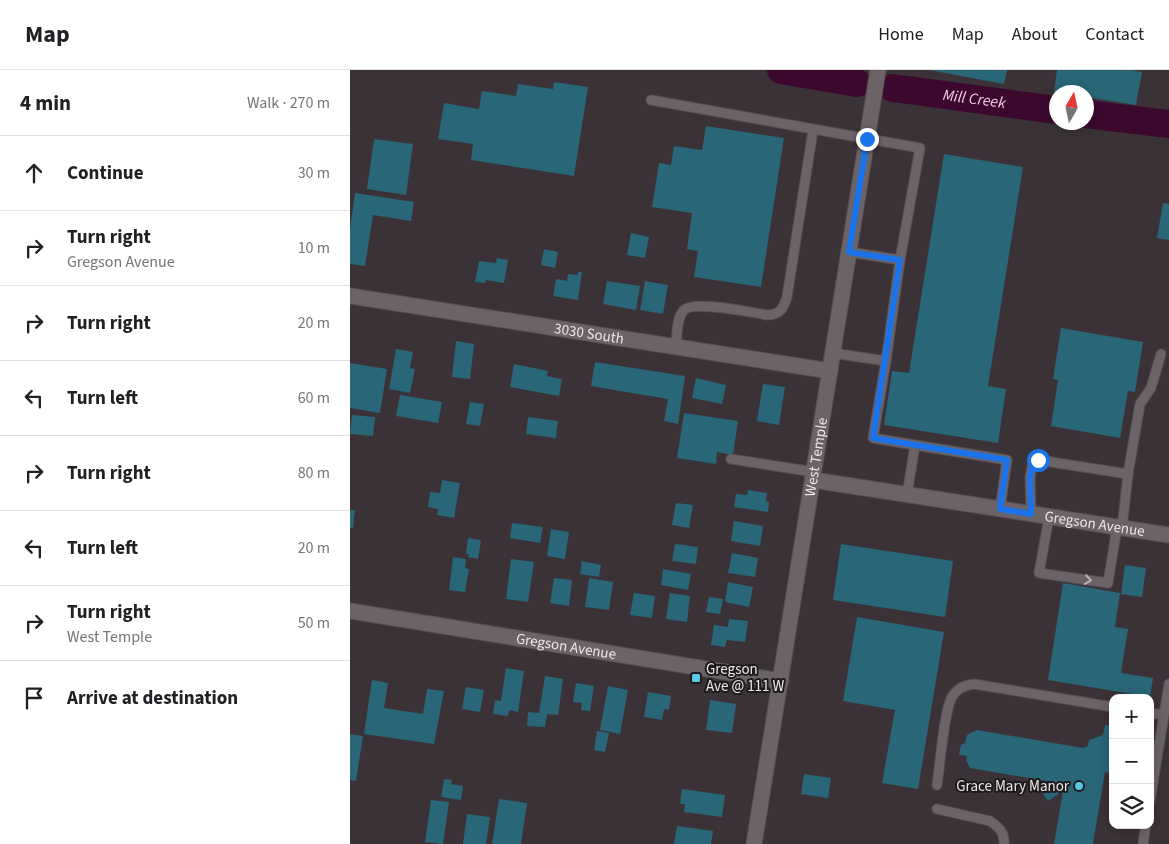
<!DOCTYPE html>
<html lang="en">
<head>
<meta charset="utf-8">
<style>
	:root { --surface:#fff; --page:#f2f2f2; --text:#202124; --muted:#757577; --line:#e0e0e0 }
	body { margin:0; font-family:"Source Sans 3",sans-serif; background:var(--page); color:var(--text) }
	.controls { position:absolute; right:15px; bottom:15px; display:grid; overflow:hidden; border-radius:10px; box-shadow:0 2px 12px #0003 }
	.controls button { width:45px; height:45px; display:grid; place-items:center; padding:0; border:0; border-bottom:1px solid var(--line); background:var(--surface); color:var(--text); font:25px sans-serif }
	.compass { position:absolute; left:699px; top:15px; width:45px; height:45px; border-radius:50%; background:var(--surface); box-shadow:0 2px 12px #0003; rotate:9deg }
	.stop { position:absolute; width:15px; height:15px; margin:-11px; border:4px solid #1a73e8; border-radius:50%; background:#fff }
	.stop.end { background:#1a73e8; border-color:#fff; box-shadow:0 1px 5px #0008 }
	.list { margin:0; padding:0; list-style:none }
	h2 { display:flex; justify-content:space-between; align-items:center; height:65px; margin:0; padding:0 20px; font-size:21px }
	h2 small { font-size:16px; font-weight:400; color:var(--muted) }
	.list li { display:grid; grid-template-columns:32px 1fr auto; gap:15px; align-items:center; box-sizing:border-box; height:75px; padding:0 20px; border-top:1px solid var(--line) }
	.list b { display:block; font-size:19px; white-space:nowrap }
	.list p { margin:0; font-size:16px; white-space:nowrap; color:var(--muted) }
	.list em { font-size:16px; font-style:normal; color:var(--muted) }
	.icon { flex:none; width:28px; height:28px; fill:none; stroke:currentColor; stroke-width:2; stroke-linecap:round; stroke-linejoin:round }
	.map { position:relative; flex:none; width:819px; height:774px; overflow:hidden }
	header { display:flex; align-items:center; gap:30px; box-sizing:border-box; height:70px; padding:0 25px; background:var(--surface); border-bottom:1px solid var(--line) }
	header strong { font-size:24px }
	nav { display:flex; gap:28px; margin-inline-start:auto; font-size:18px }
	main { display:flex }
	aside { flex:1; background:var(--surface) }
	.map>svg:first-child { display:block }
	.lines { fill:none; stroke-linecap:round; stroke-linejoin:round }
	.river { stroke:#3c082d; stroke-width:28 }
	.building { fill:#296677 }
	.service-casing { stroke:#564f53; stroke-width:11 }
	.minor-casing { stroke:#564f53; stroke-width:17 }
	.tertiary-casing { stroke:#564f53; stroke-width:17 }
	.service { stroke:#6b6368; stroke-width:9 }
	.minor { stroke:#6b6368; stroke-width:15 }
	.tertiary { stroke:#6b6368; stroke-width:15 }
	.oneway { stroke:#b8b2b5 }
	.route { stroke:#1a73e8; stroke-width:6 }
	.poi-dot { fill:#5bc8e7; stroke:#1e1b1d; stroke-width:2 }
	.labels { text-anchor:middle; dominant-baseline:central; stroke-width:4; stroke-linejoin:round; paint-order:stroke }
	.street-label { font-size:15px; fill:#ebe6e9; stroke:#1e1b1d }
	.poi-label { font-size:15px; fill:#ebe6e9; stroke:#1e1b1d; text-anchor:start }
	.water-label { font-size:16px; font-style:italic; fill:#f3c9e1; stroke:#1e1b1d }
</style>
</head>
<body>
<header>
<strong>Map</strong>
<nav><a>Home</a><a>Map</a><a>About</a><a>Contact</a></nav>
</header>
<main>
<aside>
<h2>4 min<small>Walk · 270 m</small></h2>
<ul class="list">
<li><svg class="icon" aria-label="ahead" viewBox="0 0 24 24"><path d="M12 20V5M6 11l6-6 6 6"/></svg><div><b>Continue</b></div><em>30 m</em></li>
<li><svg class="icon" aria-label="right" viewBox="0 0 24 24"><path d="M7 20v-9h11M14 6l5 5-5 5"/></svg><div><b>Turn right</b><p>Gregson Avenue</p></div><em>10 m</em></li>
<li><svg class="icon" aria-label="right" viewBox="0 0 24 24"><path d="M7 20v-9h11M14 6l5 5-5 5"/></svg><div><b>Turn right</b></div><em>20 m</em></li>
<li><svg class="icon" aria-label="left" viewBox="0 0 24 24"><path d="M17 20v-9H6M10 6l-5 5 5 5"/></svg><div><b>Turn left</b></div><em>60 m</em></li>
<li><svg class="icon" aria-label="right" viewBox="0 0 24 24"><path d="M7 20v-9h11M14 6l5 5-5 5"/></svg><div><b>Turn right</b></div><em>80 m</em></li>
<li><svg class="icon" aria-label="left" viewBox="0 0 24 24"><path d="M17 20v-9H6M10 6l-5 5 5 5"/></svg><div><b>Turn left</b></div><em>20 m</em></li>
<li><svg class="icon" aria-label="right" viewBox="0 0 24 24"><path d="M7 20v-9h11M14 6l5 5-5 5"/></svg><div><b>Turn right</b><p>West Temple</p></div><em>50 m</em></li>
<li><svg class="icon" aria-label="arrive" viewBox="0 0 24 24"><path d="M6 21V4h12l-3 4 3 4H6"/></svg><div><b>Arrive at destination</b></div></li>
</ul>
</aside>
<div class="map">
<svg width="819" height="774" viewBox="0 0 819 774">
	<rect width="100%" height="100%" fill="#3a3236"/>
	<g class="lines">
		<!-- river -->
		<g class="river">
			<polyline points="431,0 507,13"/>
			<path id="s1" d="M543,18l163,22"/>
			<polyline points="736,44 819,54"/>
		</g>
	</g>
	<!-- building -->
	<g class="building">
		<polygon points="579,0 657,0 654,14"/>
		<polygon points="707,0 780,0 792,2 786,35 736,27 736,22 704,22"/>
		<polygon points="204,12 238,17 224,106 121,90 123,74 88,69 94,33 129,39 132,21 166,26 168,14 203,19"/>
		<polygon points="356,56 434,68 411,217 344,207 348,181 337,179 342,143 302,137 309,93 321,95 324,76 352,80"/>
		<polygon points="24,69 63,74 56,125 17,119"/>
		<polygon points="594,84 673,97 638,316 656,319 648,373 534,355 542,301 559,303"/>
		<polygon points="5,123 64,132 61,151 23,145 15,196 0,194 0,159"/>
		<polygon points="813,133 819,134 819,170 807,168"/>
		<polygon points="281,163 299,167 295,188 277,185"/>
		<polygon points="194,179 208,182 205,198 191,195"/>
		<polygon points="147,188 158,190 154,213 136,210 135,213 125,212 129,191 146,193"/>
		<polygon points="228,202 232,202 228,230 203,226 206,209 217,211 218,204 228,205"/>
		<polygon points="257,211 290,216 286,240 253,234"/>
		<polygon points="295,211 318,215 313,244 290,240"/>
		<polygon points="711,258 793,272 785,322 778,321 770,368 701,356 708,310 703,309"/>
		<polygon points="106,271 124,274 120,309 102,307"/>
		<polygon points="46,279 63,282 60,298 65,299 60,323 39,319"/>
		<polygon points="245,292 335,306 328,354 314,351 318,329 241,316"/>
		<polygon points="0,293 37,299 30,343 0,338"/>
		<polygon points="164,294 198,301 197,306 212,309 209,326 160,317"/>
		<polygon points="346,308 376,315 372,334 342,328"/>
		<polygon points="413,314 435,317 429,355 407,351"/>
		<polygon points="50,325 92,332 88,353 46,346"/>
		<polygon points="120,332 134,334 130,356 116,354"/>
		<polygon points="334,343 388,351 383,385 367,382 366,394 327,388"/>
		<polygon points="2,345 25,347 23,366 0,364"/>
		<polygon points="178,347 208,351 206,368 176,364"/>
		<polygon points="92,410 110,413 104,448 87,445 88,439 78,437 80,422 90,423"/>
		<polygon points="398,420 417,423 416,431 419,432 418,442 384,437 386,424 397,425"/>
		<polygon points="326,433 343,435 339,458 322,455"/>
		<polygon points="0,440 5,440 3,458 0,458"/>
		<polygon points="384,451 413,456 410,476 381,471"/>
		<polygon points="162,453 193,457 190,473 160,468"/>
		<polygon points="201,459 219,462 215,489 197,486"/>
		<polygon points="118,468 131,470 128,489 118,487 119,484 116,484"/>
		<polygon points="325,474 348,477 346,494 322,491"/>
		<polygon points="491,474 603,491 595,547 483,530"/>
		<polygon points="382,483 408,488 405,507 378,503"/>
		<polygon points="103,487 116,489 115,498 119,499 115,522 99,520"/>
		<polygon points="161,489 184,492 178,532 156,529"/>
		<polygon points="232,491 251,495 249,507 230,504"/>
		<polygon points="775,495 796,498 792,527 771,524"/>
		<polygon points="313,499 341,504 338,520 311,515"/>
		<polygon points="204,508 222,510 219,536 200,533"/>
		<polygon points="239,508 263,512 259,540 235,537"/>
		<polygon points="378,512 403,517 399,537 375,532"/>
		<polygon points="713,513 770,523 765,557 778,559 771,603 803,608 800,627 698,610"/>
		<polygon points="284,523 305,526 302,548 280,545"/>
		<polygon points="320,523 340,526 337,552 316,549"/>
		<polygon points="359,527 373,529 370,544 356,542"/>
		<polygon points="507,547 594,562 568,719 532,713 545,640 493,631"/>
		<polygon points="379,549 398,551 395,572 377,570 375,577 361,575 364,555 378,557"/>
		<polygon points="156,598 174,601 168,642 159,640 158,646 143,644 145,630 151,631"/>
		<polygon points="195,606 213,609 208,645 197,644 195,657 177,656 178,642 189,643"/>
		<polygon points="22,610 38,613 34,638 73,644 77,619 94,621 84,674 14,664"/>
		<polygon points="226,613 244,616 240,641 231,640 232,633 223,632"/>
		<polygon points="258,616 278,620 270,664 250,660"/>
		<polygon points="116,617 134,620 130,642 112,639"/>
		<polygon points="298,622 321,626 319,640 314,639 312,650 294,647"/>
		<polygon points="360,630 386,634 382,663 356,660"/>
		<polygon points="755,655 763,656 763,701 760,703 755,702 743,774 704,774 713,721 698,731 693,724 708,713 620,698 616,690 617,686 609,685 611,675 615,673 617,665 627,660 733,678 738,676 739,670 753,665"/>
		<polygon points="247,661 259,663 255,682 244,680"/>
		<polygon points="0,664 13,666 6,711 0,710"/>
		<polygon points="454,704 481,708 478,728 451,724"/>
		<polygon points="94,709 102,710 101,714 113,716 111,730 91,727"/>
		<polygon points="332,719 375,725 372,747 334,742 335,734 330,734"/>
		<polygon points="149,729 177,733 171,774 142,774"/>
		<polygon points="81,730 99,732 93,774 75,772"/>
		<polygon points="117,744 140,747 136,774 113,774"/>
		<polygon points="327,756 363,761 361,774 324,774"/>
	</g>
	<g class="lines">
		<defs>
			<g id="service">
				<polyline points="301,30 570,78 550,190"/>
				<polyline points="499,182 550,190 536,291"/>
				<path d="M326,278c1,-11 0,-30 8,-38 11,-10 68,3 84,5 13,-1 15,-6 19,-18l26,-167"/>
				<polyline points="483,283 536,291 523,368 565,375"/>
				<polyline points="381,389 464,402"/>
				<polyline points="778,404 790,334 801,318 811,284"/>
				<polyline points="557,425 565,375 657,390 650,439"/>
				<polyline points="681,444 680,407 683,393 688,390 778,404 772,458"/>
				<polyline points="699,447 689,503 758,513 767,457"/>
				<polyline points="800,643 814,645"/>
				<path d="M587,715c3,-19 7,-75 15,-88 5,-9 13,-12 22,-13l139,23"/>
				<polyline points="800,731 819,614"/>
				<path d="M587,739l53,12c9,6 15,12 14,23"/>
				<polyline points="793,774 796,755"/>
			</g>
			<g id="minor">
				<path id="s2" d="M0,226l480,75"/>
				<path id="s3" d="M463,410l356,55"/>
				<path id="s4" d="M0,541l431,70"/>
			</g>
			<g id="tertiary">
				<path id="s5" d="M404,774l124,-774"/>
			</g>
		</defs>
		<!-- service casing -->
		<use href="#service" class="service-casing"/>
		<!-- minor casing -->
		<use href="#minor" class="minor-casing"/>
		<!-- tertiary casing -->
		<use href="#tertiary" class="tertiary-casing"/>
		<!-- service -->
		<use href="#service" class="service"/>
		<!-- minor -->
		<use href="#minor" class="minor"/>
		<!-- tertiary -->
		<use href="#tertiary" class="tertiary"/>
	</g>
	<!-- one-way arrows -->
	<defs><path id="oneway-chevron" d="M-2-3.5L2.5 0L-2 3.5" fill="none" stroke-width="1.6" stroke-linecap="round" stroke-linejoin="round" transform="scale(1.25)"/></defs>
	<use class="oneway" href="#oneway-chevron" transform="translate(738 510) rotate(9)"/>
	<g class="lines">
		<!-- route -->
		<polyline class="route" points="517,69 499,182 550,190 523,368 657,390 650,439 681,444 680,407 683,393 688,390"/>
	</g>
	<!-- markers -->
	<g class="poi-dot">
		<rect x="341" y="603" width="10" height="10" rx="2.5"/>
		<circle cx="729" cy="716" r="5"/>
	</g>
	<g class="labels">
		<!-- street labels -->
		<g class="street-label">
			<text stroke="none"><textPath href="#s2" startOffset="242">3030 South</textPath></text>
			<text stroke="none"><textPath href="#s5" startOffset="392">West Temple</textPath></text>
			<text stroke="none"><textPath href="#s3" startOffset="285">Gregson Avenue</textPath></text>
			<text stroke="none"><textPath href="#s4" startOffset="219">Gregson Avenue</textPath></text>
		</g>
		<!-- poi labels -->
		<g class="poi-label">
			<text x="356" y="599">Gregson<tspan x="356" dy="17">Ave @ 111 W</tspan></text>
			<text x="719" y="716" text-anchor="end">Grace Mary Manor</text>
		</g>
		<!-- water labels -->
		<g class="water-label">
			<text stroke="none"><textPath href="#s1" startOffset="82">Mill Creek</textPath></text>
		</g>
	</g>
</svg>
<div class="controls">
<button>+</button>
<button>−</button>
<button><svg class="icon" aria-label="layers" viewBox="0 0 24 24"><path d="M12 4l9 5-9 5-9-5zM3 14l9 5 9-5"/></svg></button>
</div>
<svg class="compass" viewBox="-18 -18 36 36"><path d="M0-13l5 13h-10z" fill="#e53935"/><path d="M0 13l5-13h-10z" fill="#757577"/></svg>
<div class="stop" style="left:688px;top:390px"></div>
<div class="stop end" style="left:517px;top:69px"></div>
</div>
</main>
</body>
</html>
